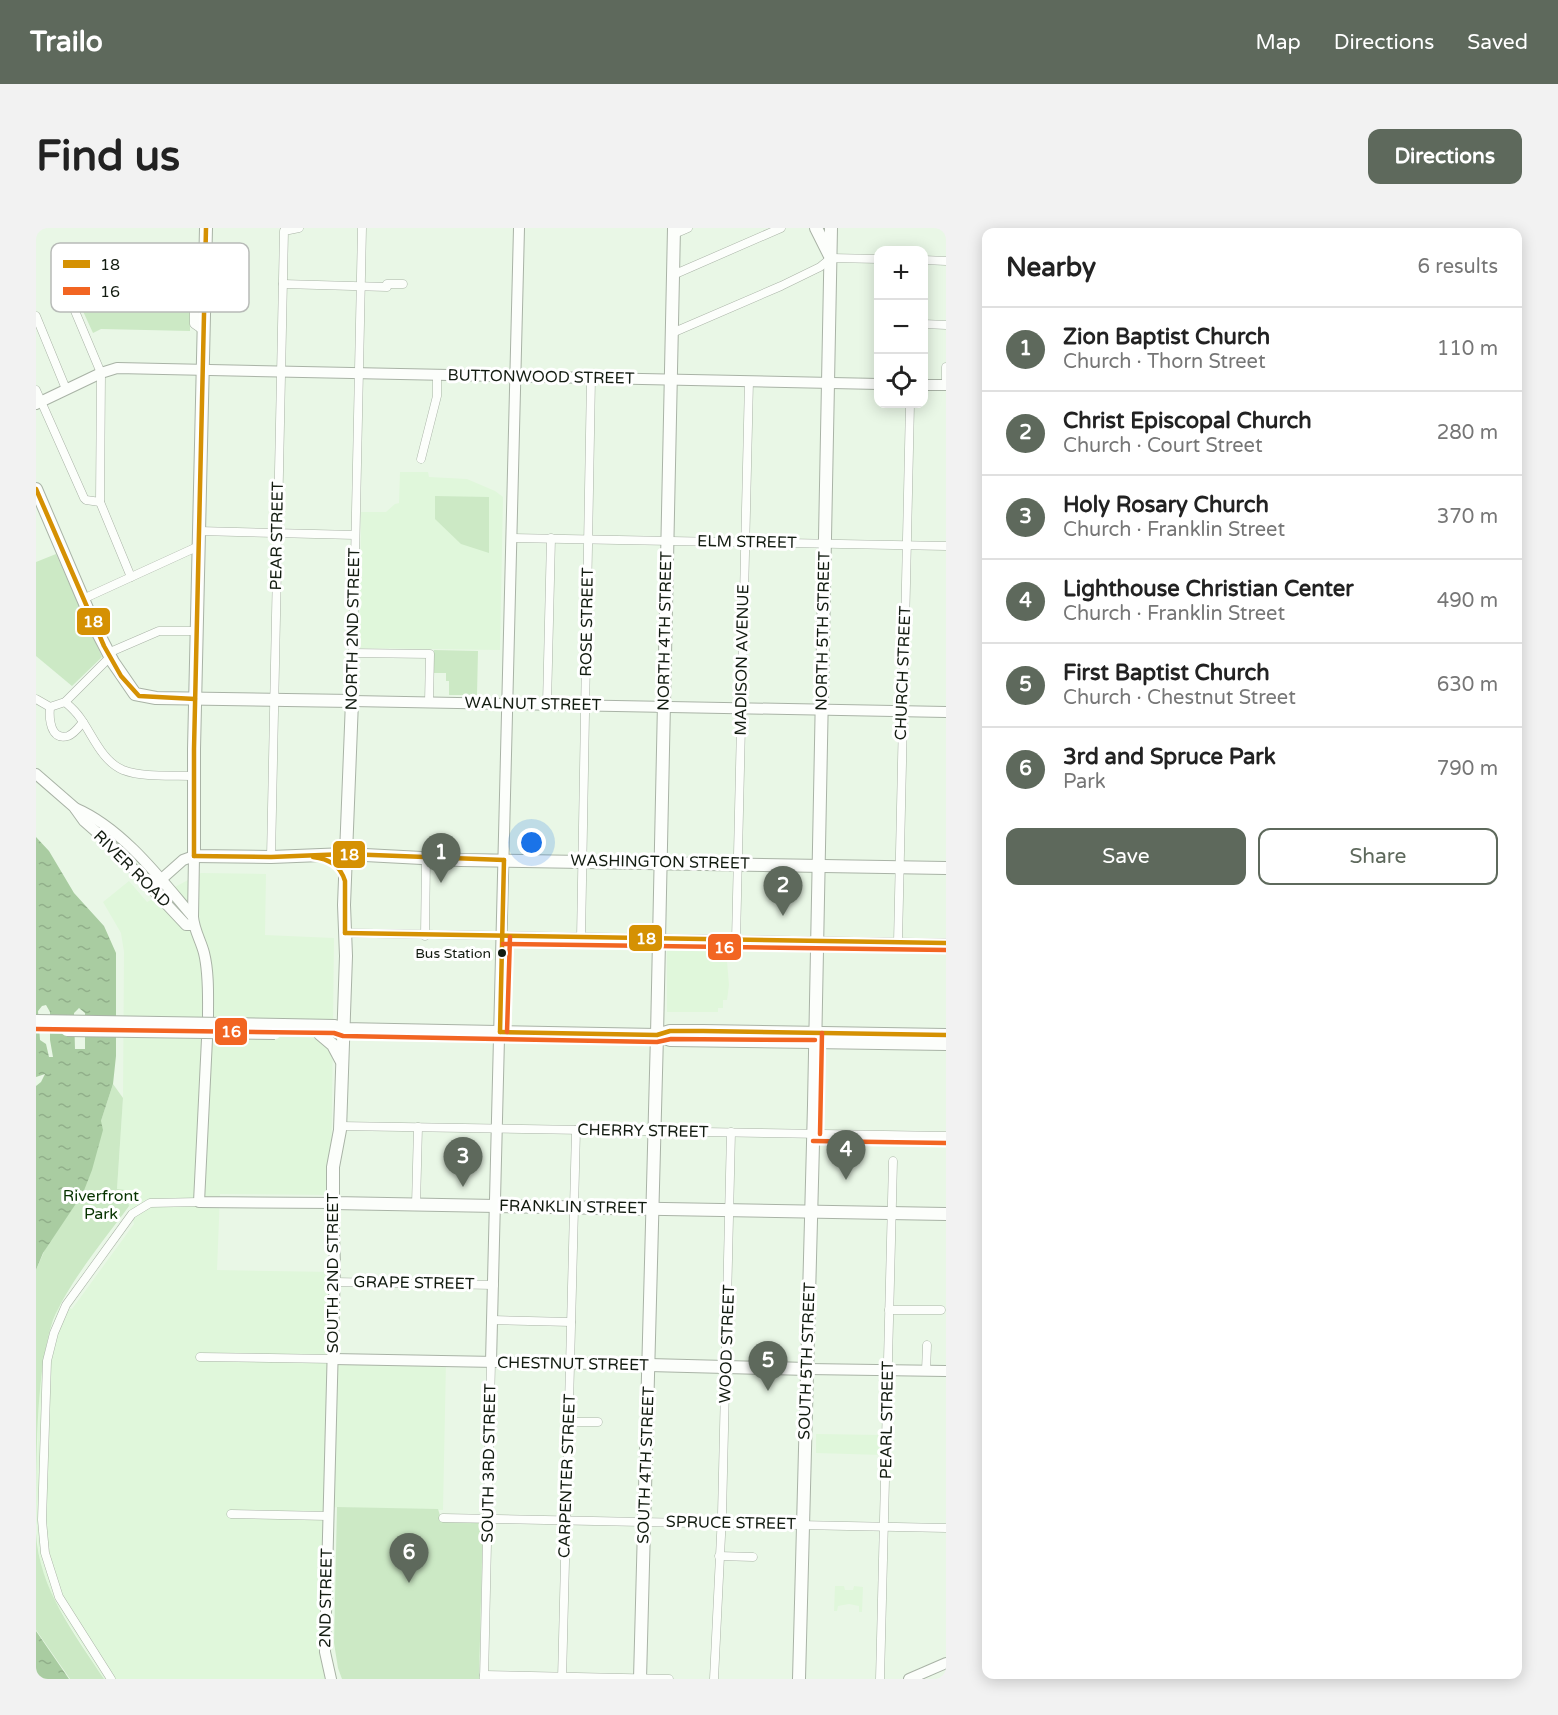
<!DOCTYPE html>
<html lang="en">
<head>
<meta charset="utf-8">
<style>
	:root { --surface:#fff; --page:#f2f2f2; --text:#222; --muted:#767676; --line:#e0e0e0; --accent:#5e695c }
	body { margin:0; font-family:"Varela Round",sans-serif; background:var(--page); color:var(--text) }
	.controls { position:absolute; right:18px; top:18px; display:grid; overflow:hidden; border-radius:12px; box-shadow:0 3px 15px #0003 }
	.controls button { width:54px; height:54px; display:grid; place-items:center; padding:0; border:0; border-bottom:2px solid var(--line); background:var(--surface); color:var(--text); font:30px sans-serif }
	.you { position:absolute; left:496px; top:615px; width:21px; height:21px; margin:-15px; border:4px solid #fff; border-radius:50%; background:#1a73e8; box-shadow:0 0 0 9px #1a73e833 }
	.badge { display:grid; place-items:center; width:39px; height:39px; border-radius:50%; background:var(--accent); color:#fff; font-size:20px; font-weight:700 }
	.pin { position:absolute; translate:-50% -50px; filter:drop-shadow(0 2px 3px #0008) }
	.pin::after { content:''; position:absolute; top:32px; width:21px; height:18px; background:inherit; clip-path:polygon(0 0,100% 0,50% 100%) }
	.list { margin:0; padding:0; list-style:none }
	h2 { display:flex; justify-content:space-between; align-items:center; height:78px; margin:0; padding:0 24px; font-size:26px }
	h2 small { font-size:20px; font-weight:400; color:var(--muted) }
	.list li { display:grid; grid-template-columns:39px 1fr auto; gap:18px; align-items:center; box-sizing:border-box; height:84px; padding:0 24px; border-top:2px solid var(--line) }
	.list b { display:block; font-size:22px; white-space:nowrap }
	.list p { margin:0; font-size:20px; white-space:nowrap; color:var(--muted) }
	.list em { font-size:20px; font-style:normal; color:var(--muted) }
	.actions { display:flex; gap:12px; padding:18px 24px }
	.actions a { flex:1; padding:14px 0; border:2px solid var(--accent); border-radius:12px; text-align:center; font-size:21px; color:var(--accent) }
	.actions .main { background:var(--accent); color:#fff }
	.icon { flex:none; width:33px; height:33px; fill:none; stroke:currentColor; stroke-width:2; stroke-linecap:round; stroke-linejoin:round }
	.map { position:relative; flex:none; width:910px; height:1451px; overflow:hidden; border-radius:12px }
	header { display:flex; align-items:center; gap:36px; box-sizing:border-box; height:84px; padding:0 30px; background:var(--accent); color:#fff }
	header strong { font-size:28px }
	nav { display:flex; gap:33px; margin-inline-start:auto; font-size:21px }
	.intro { display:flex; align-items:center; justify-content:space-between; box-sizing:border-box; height:144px; padding:0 36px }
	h1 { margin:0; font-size:42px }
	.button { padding:15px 27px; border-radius:12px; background:var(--accent); color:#fff; font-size:21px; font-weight:700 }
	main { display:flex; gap:36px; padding:0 36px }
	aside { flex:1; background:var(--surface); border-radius:12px; box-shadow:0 3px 15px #0003 }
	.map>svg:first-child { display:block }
	.built { fill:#e0f7db }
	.green { fill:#cce9c5 }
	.water { fill:url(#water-ripples); fill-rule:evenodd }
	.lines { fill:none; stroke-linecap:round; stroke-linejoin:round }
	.street-casing { stroke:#a9b3a6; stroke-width:9 }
	.secondary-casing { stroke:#a9b3a6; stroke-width:12 }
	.primary-casing { stroke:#a9b3a6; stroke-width:14 }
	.street { stroke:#fcfefb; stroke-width:8 }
	.secondary { stroke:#fcfefb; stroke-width:10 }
	.primary { stroke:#fcfefb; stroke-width:12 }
	.primary-bridge-casing { stroke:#a9b3a6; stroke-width:14; stroke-linecap:butt }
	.primary-bridge { stroke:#fcfefb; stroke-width:12 }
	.bus-1-casing { stroke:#fff; stroke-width:9 }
	.bus-2-casing { stroke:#fff; stroke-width:9 }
	.bus-1 { stroke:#d59103; stroke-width:4.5 }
	.bus-2 { stroke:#f26522; stroke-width:4.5 }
	.bus-dot { fill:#131c11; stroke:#fff; stroke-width:2 }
	.labels { text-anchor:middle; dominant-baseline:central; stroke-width:6; stroke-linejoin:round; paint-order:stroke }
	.bus-label { font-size:14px; fill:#131c11; stroke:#fff; text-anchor:end }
	.street-label { font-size:16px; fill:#131c11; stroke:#fff }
	.park-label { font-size:16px; fill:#073300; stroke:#fff }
	.key { fill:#fff; stroke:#b8bbb8; stroke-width:1.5 }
	.key-label { font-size:16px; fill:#131c11 }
	.line-badge { stroke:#fff; stroke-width:2 }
	.badge-label { font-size:16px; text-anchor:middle; font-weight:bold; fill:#fff }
</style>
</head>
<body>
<header>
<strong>Trailo</strong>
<nav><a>Map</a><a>Directions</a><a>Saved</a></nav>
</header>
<div class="intro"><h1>Find us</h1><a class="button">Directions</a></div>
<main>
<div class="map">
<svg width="910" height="1451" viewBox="0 0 910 1451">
	<defs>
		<pattern id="water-ripples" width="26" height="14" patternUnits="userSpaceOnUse" patternTransform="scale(1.5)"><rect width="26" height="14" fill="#a9cca1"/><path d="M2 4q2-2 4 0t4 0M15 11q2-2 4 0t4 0" fill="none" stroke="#91af8a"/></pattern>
	</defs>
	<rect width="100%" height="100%" fill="#e9f7e6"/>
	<!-- built -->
	<g class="built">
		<polygon points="364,244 392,244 393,249 431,251 459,263 467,269 464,422 324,420 325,284 350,284 359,276 363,275"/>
		<polygon points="165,645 230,646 229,707 298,710 295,967 184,966 181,1042 298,1044 297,1131 410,1133 407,1282 288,1279 284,1418 287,1440 292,1451 68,1451 18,1372 5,1339 2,1321 0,1274 3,1161 9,1116 23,1078 36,1081 98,996 89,962 81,962 87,870 88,724 85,705 67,674 93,653 111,674"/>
		<polygon points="631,720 683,720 683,724 688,724 687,733 691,733 693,757 691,772 687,772 687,780 682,780 682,784 631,784"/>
		<polygon points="780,1206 846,1207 846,1227 780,1225"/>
		<polygon points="799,1358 808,1358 809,1362 817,1362 818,1358 827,1359 826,1384 823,1384 823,1378 813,1376 802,1378 801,1383 798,1383"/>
	</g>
	<!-- green -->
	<g class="green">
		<polygon points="66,72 154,75 154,103 65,101 57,105 46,81"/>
		<polygon points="399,268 453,269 453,325 425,316 399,291"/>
		<polygon points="20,326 66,429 36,458 0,428 0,334"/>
		<polygon points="398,422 442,423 441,467 413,467 413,453 410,453 410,445 398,445"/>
		<path d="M77,856l10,14 -6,91 8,1 4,16c-25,34 -60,76 -76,114 -17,51 -16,127 -17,182v-232l65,-149z"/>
		<polygon points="301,1279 402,1281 406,1294 447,1295 443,1451 306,1451 302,1440 298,1415"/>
		<path d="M0,1305c3,56 38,100 68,146h-34l-34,-49z"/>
	</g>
	<!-- water -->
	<g class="water">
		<path d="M0,609l13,14 25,42 30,33 12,27v103l-3,28 -12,37 2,9 -11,40 -9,23 -40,60 -7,17v-184l5,-4 4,-8 -9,3zM10,777l4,7v28l3,17h-4l-3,-13 -6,-4 -2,-29 4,-5zM43,780l6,5v36h-10l-1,-36z"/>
		<polygon points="0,1403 33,1451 0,1451"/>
	</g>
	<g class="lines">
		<defs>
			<g id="street">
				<polyline points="638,6 652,0"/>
				<polyline points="888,32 910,33"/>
				<polyline points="23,45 65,145 64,274 95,349"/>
				<polyline points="637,47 745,0"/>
				<polyline points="247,56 351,59 351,56 367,56"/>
				<polyline points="37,79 66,66 158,69 158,96 168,103"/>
				<polyline points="0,88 30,161"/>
				<polyline points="888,96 910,97"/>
				<polyline points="636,105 745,58 784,39 795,30 843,31"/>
				<polyline points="910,157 910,139"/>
				<polyline points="0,162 48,270 50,272 64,274"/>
				<polyline points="385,231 401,168 401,146"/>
				<polyline points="163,303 319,307"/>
				<polyline points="476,310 910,318"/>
				<polyline points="47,371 163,318"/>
				<polyline points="72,425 123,403 161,403"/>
				<polyline points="317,425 394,426 393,474"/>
				<polyline points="0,471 14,479 29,474 74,429"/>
				<polyline points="316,473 326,0"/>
				<path d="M29,474c6,5 12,11 16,17 12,17 21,42 42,51 21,8 49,5 71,6"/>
				<polyline points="511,476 515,310"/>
				<path d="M14,479c-1,11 0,34 18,29 6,-2 11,-9 15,-14"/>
				<polyline points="235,629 248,3 263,0"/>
				<polyline points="309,705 910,715"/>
				<polyline points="389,708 390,630"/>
				<polyline points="545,710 555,150"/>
				<polyline points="700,712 713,153"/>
				<polyline points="862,714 874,176"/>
				<polyline points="304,898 910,908"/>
				<polyline points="380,977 382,899"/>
				<polyline points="298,1054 458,1057"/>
				<polyline points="853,1082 905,1082"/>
				<polyline points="457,1092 535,1094"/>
				<polyline points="164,1129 297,1131"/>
				<polyline points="890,1143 891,1117"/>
				<polyline points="532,1194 562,1194"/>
				<polyline points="195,1286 292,1288"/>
				<polyline points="407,1290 910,1300"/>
				<polyline points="683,1328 717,1329"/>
				<polyline points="448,1447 633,1451"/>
				<polyline points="75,1451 23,1369 9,1325 6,1292 11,1133 18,1105 30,1077 96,986 114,975 163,974"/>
				<polyline points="448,1451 455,1134"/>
				<polyline points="526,1451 540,902"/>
				<polyline points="678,1451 686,1287 695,904"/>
				<polyline points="844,1451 857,933"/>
			</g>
			<g id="secondary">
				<polyline points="888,157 910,157"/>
				<polyline points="0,176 65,145 81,140 843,156"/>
				<polyline points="316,473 910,484"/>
				<polyline points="0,546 38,579 48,593 73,615 150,697 157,697"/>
				<path d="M39,580c47,20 85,70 118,109"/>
				<path d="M158,628l-1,61c1,13 8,24 11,36 5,20 4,43 4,63"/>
				<polyline points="120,656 147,632 158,628"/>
				<polyline points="171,811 163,974 297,975 299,1038 289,1424 295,1451"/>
				<polyline points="297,1131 613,1137"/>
				<polyline points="455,1134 483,0"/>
				<polyline points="771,1141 910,1143"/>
				<polyline points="873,1451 910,1435"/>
			</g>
			<g id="primary">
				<polyline points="170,0 158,521 158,628 235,629 310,626 424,632 910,640"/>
				<polyline points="780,0 793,26"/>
				<polyline points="0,261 59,399 77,434 99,466 120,470 316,473 308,677 310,728 304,902 297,939 297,975 910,986"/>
				<polyline points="247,797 299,798 307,801 621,807 634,803 667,803 910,807"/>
				<polyline points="284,806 297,817 305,832"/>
				<polyline points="621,807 634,812 910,816"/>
				<polyline points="613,1137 771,1141"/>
				<polyline points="604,1451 621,807 638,0"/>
				<polyline points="763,1451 778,877 795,0"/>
			</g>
		</defs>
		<!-- street casing -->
		<use href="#street" class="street-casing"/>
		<!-- secondary casing -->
		<use href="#secondary" class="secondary-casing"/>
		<!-- primary casing -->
		<use href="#primary" class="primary-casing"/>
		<!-- street -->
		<use href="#street" class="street"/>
		<!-- secondary -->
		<use href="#secondary" class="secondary"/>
		<!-- primary -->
		<use href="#primary" class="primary"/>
		<defs>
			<g id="primary-bridge">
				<polyline points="0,793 247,797"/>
				<polyline points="31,802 239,805"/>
			</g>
		</defs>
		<!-- primary-bridge casing -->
		<use href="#primary-bridge" class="primary-bridge-casing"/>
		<!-- primary-bridge -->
		<use href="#primary-bridge" class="primary-bridge"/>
		<defs>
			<g id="bus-1">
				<polyline points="0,261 68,418 85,448 103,468 159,471"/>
				<polyline points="158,628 158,521 170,0"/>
				<polyline points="158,628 235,629 310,626 468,632"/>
				<path d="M277,629c16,2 27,8 32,24v52"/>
				<polyline points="309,705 910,715"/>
				<polyline points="464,804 621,807 634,803 667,803 910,807"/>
				<polyline points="464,804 468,632"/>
			</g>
			<g id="bus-2">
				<polyline points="467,716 910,722"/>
				<polyline points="0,801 298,805 307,808 621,814 635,811 779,812"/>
				<polyline points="471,804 474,709"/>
				<polyline points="784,906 786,805"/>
				<polyline points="777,913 910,915"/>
			</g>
		</defs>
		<!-- bus-1 casing -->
		<use href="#bus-1" class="bus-1-casing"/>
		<!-- bus-2 casing -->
		<use href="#bus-2" class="bus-2-casing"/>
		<!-- bus-1 -->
		<use href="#bus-1" class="bus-1"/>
		<!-- bus-2 -->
		<use href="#bus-2" class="bus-2"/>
	</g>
	<!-- markers -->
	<circle class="bus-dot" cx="466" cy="725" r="5"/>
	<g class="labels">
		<!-- bus labels -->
		<g class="bus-label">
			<text x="455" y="725">Bus Station</text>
		</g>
		<!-- street labels -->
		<g class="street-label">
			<text transform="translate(505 149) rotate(1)">BUTTONWOOD STREET</text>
			<text transform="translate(241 308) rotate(-89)">PEAR STREET</text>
			<text transform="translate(711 314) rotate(1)">ELM STREET</text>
			<text transform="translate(551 394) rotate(-89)">ROSE STREET</text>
			<text transform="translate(317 401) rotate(-89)">NORTH 2ND STREET</text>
			<text transform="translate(629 403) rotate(-89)">NORTH 4TH STREET</text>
			<text transform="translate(787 403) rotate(-89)">NORTH 5TH STREET</text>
			<text transform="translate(706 432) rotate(-89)">MADISON AVENUE</text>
			<text transform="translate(867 445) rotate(-88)">CHURCH STREET</text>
			<text transform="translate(497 476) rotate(1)">WALNUT STREET</text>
			<text transform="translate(624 634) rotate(1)">WASHINGTON STREET</text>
			<text transform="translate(96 641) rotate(45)">RIVER ROAD</text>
			<text transform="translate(607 903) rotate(1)">CHERRY STREET</text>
			<text transform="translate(537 979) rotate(1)">FRANKLIN STREET</text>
			<text transform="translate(297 1045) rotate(-90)">SOUTH 2ND STREET</text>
			<text transform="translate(378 1055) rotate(1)">GRAPE STREET</text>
			<text transform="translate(691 1116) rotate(-88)">WOOD STREET</text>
			<text transform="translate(771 1133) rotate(-88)">SOUTH 5TH STREET</text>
			<text transform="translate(537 1136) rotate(1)">CHESTNUT STREET</text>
			<text transform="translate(851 1192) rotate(-89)">PEARL STREET</text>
			<text transform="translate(453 1235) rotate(-89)">SOUTH 3RD STREET</text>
			<text transform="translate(610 1237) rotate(-88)">SOUTH 4TH STREET</text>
			<text transform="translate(531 1248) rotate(-88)">CARPENTER STREET</text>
			<text transform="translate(695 1295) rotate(1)">SPRUCE STREET</text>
			<text transform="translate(290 1370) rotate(-89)">2ND STREET</text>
		</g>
		<!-- park labels -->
		<g class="park-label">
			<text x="65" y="968">Riverfront<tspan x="65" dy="18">Park</tspan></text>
		</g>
	</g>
	<!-- legend -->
	<rect x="15" y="15" width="198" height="69" rx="9" class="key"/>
	<rect x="27" y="32" width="27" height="8" fill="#d59103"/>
	<rect x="27" y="59" width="27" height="8" fill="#f26522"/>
	<g class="key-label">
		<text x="64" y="42">18</text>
		<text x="64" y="69">16</text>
	</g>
	<g class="line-badge">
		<rect x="40" y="379" width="35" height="29" rx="6" fill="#d59103"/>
		<rect x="296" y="612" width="34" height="29" rx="6" fill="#d59103"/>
		<rect x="592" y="696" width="35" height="28" rx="6" fill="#d59103"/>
		<rect x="671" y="705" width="35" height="28" rx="6" fill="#f26522"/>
		<rect x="178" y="789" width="34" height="29" rx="6" fill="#f26522"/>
	</g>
	<g class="badge-label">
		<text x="57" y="399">18</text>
		<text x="313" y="632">18</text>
		<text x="610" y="716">18</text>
		<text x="688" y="725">16</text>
		<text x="195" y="809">16</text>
	</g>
</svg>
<div class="controls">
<button>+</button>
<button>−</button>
<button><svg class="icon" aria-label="locate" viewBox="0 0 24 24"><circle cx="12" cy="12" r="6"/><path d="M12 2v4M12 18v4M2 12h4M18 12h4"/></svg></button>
</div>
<div class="you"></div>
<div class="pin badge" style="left:405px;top:655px">1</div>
<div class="pin badge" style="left:747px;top:688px">2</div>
<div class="pin badge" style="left:427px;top:959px">3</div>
<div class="pin badge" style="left:810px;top:952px">4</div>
<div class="pin badge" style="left:732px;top:1163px">5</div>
<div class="pin badge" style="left:373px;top:1355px">6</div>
</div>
<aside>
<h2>Nearby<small>6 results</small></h2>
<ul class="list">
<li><span class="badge">1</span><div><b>Zion Baptist Church</b><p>Church · Thorn Street</p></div><em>110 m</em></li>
<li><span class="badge">2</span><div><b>Christ Episcopal Church</b><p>Church · Court Street</p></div><em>280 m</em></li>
<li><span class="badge">3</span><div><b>Holy Rosary Church</b><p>Church · Franklin Street</p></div><em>370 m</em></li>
<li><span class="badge">4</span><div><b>Lighthouse Christian Center</b><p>Church · Franklin Street</p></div><em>490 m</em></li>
<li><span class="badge">5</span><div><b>First Baptist Church</b><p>Church · Chestnut Street</p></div><em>630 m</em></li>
<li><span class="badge">6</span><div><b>3rd and Spruce Park</b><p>Park</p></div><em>790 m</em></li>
</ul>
<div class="actions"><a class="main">Save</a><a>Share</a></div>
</aside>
</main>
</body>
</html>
